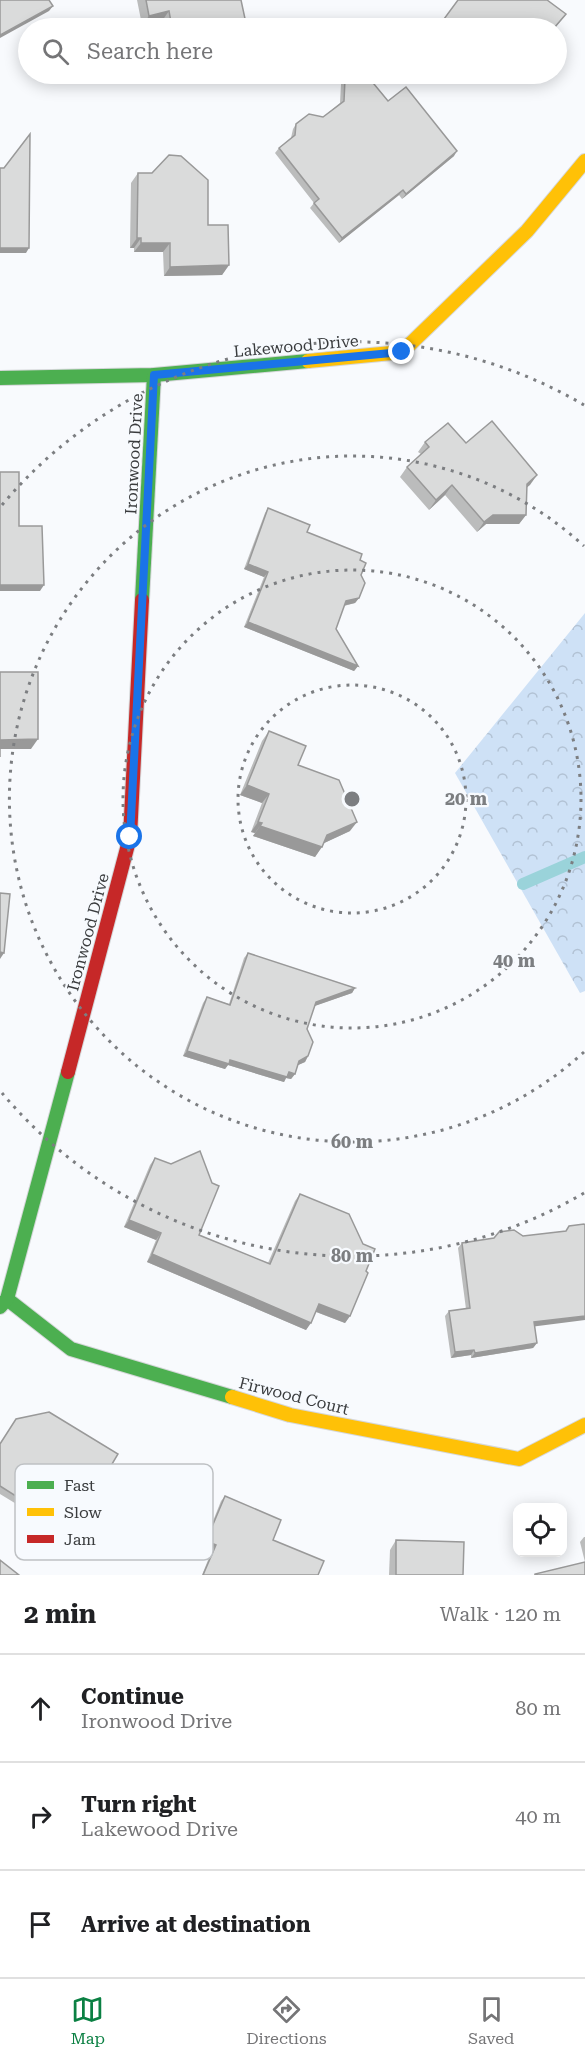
<!DOCTYPE html>
<html lang="en">
<head>
<meta charset="utf-8">
<style>
	:root { --surface:#fff; --page:#f2f2f2; --text:#202124; --muted:#757577; --line:#e0e0e0; --accent:#0b8043 }
	body { margin:0; font-family:"Roboto Serif",serif; background:var(--page); color:var(--text) }
	.controls { position:absolute; right:18px; bottom:18px; display:grid; overflow:hidden; border-radius:12px; box-shadow:0 3px 15px #0003 }
	.controls button { width:54px; height:54px; display:grid; place-items:center; padding:0; border:0; border-bottom:2px solid var(--line); background:var(--surface); color:var(--text); font:30px sans-serif }
	.stop { position:absolute; width:18px; height:18px; margin:-14px; border:4px solid #1a73e8; border-radius:50%; background:#fff }
	.stop.end { background:#1a73e8; border-color:#fff; box-shadow:0 2px 6px #0008 }
	.list { margin:0; padding:0; list-style:none }
	h2 { display:flex; justify-content:space-between; align-items:center; height:78px; margin:0; padding:0 24px; font-size:26px }
	h2 small { font-size:20px; font-weight:400; color:var(--muted) }
	.list li { display:grid; grid-template-columns:39px 1fr auto; gap:18px; align-items:center; box-sizing:border-box; height:108px; padding:0 24px; border-top:2px solid var(--line) }
	.list b { display:block; font-size:22px; white-space:nowrap }
	.list p { margin:0; font-size:20px; white-space:nowrap; color:var(--muted) }
	.list em { font-size:20px; font-style:normal; color:var(--muted) }
	.icon { flex:none; width:33px; height:33px; fill:none; stroke:currentColor; stroke-width:2; stroke-linecap:round; stroke-linejoin:round }
	.map { position:relative; flex:none; width:585px; height:1575px; overflow:hidden }
	.search { position:absolute; background:var(--surface); box-shadow:0 3px 15px #0003; left:18px; right:18px; top:18px; height:66px; display:flex; align-items:center; gap:15px; box-sizing:border-box; padding:0 21px; border-radius:33px; color:var(--muted); font-size:22px }
	.sheet { height:402px; background:var(--surface) }
	nav { display:flex; justify-content:space-around; align-items:center; box-sizing:border-box; height:84px; border-top:2px solid var(--line); background:var(--surface); font-size:16px; color:var(--muted) }
	nav a { display:grid; justify-items:center; gap:3px }
	nav .on { color:var(--accent) }
	.map>svg:first-child { display:block }
	.park { fill:url(#park-crowns) }
	.lines { fill:none; stroke-linecap:round; stroke-linejoin:round }
	.stream { stroke:#9ad3da; stroke-width:12 }
	.fast-casing { stroke:#d5d7d9; stroke-width:16 }
	.slow-casing { stroke:#d5d7d9; stroke-width:16 }
	.jam-casing { stroke:#d5d7d9; stroke-width:16 }
	.fast { stroke:#4caf50; stroke-width:14 }
	.slow { stroke:#ffc107; stroke-width:14 }
	.jam { stroke:#c62828; stroke-width:14 }
	.wall { fill:#bbbcbc }
	.shaded-wall { fill:#999 }
	.building { fill:#dadbdb; stroke:#999; stroke-width:1.5 }
	.route { stroke:#1a73e8; stroke-width:8 }
	.ring { fill:none; stroke:#7c7e81; stroke-width:3; stroke-dasharray:3 6 }
	.labels { text-anchor:middle; dominant-baseline:central; stroke-width:4.5; stroke-linejoin:round; paint-order:stroke }
	.street-label { font-size:16px; fill:#3a3c3e; stroke:#f7fafe }
	.key { fill:#f7fafe; stroke:#bec1c4; stroke-width:1.5 }
	.key-label { font-size:16px; fill:#3a3c3e }
	.centre { fill:#7c7e81; stroke:#f7fafe; stroke-width:3 }
	.ring-label { font-size:18px; text-anchor:middle; font-weight:bold; fill:#7c7e81; stroke:#f7fafe; stroke-width:4.5; stroke-linejoin:round; paint-order:stroke }
</style>
</head>
<body>
<div class="map">
<svg width="585" height="1575" viewBox="0 0 585 1575">
	<defs>
		<pattern id="park-crowns" width="20" height="18" patternUnits="userSpaceOnUse" patternTransform="scale(1.5)"><rect width="20" height="18" fill="#cee1f6"/><path d="M2 6a3 3 0 1 1 6 0M12 15a3 3 0 1 1 6 0" fill="none" stroke="#b2c2d4"/></pattern>
	</defs>
	<rect width="100%" height="100%" fill="#f8fafd"/>
	<!-- park -->
	<polygon class="park" points="585,613 585,991 580,993 455,773"/>
	<g class="lines">
		<!-- stream -->
		<polyline class="stream" points="523,884 585,857"/>
		<defs>
			<g id="fast">
				<polyline points="0,378 154,375 308,361"/>
				<polyline points="142,600 154,375"/>
				<polyline points="7,1299 71,1349 232,1397"/>
				<polyline points="0,1307 7,1299 68,1072"/>
			</g>
			<g id="slow">
				<polyline points="308,361 402,352 527,231 585,161"/>
				<polyline points="232,1397 290,1415 519,1459 585,1425"/>
			</g>
			<polyline id="jam" points="68,1072 130,837 142,600"/>
		</defs>
		<!-- fast casing -->
		<use href="#fast" class="fast-casing"/>
		<!-- slow casing -->
		<use href="#slow" class="slow-casing"/>
		<!-- jam casing -->
		<use href="#jam" class="jam-casing"/>
		<!-- fast -->
		<use href="#fast" class="fast"/>
		<!-- slow -->
		<use href="#slow" class="slow"/>
		<!-- jam -->
		<use href="#jam" class="jam"/>
	</g>
	<!-- wall -->
	<g class="wall">
		<polygon points="137,0 241,0 247,28 164,28 162,21 142,25"/>
		<polygon points="566,14 555,28 437,28 441,23"/>
		<polygon points="189,74 219,74 215,80 203,82"/>
		<polygon points="345,79 388,101 454,156 402,199 399,195 339,243 310,208 314,203 275,153 279,148 291,138 293,129 296,124 323,117 340,103 341,84"/>
		<polygon points="138,173 208,225 229,265 222,275 164,276 163,252 134,252 134,248 130,248 131,183"/>
		<polygon points="425,442 466,443 537,475 527,487 526,515 519,524 486,524 477,532 445,495 429,510 400,477 407,467 421,454 418,452"/>
		<polygon points="268,508 307,532 360,560 361,575 359,598 355,603 344,606 336,629 358,666 354,671 244,627 264,577 244,569 265,513"/>
		<polygon points="269,731 298,765 350,831 324,843 315,857 253,836 255,833 251,832 262,803 240,795 262,741"/>
		<polygon points="248,953 355,988 352,993 314,1006 307,1029 308,1056 305,1062 298,1065 295,1074 291,1079 286,1078 284,1082 228,1065 225,1069 183,1056 203,1003 207,997 229,1004 244,958"/>
		<polygon points="155,1158 199,1235 268,1263 295,1201 300,1194 366,1271 350,1316 345,1323 316,1312 306,1330 147,1262 156,1240 124,1227 150,1165"/>
		<polygon points="566,1231 535,1327 537,1343 533,1348 471,1358 471,1355 451,1358 445,1316 449,1311 466,1309 458,1248 462,1243"/>
		<polygon points="0,1444 86,1508 82,1513 66,1503 63,1509 43,1497 38,1505 24,1497 18,1505 0,1494"/>
		<polygon points="225,1496 273,1540 318,1575 202,1575 212,1550 203,1546 221,1501"/>
		<polygon points="584,1537 585,1537 585,1575 534,1575 535,1574 585,1562 580,1542"/>
		<polygon points="396,1540 463,1575 389,1575 390,1550"/>
	</g>
	<!-- shaded-wall -->
	<g class="shaded-wall">
		<polygon points="53,6 49,11 0,38 0,35"/>
		<polygon points="169,11 162,21 142,25 149,16"/>
		<polygon points="209,74 219,74 215,80 203,82"/>
		<polygon points="457,151 454,156 402,199 406,194"/>
		<polygon points="403,190 399,195 339,243 342,238"/>
		<polygon points="137,238 141,238 134,248 130,248"/>
		<polygon points="141,243 170,243 163,252 134,252"/>
		<polygon points="0,248 29,248 26,253 0,253"/>
		<polygon points="229,265 222,275 164,276 170,267"/>
		<polygon points="537,475 530,485 520,493 527,484"/>
		<polygon points="452,485 445,495 429,510 436,500"/>
		<polygon points="493,515 526,515 519,524 486,524 477,532 484,522"/>
		<polygon points="248,564 268,572 264,577 244,569"/>
		<polygon points="0,585 44,585 40,591 0,591"/>
		<polygon points="359,598 355,603 342,606 346,601"/>
		<polygon points="248,622 358,666 354,671 244,627"/>
		<polygon points="38,739 31,749 0,749 0,740"/>
		<polygon points="247,785 269,794 262,803 240,795"/>
		<polygon points="258,822 262,823 255,833 251,832"/>
		<polygon points="357,822 350,831 320,845 327,835"/>
		<polygon points="260,826 322,847 315,857 253,836"/>
		<polygon points="0,952 4,953 0,959"/>
		<polygon points="355,988 352,993 312,1007 316,1002"/>
		<polygon points="187,1051 289,1072 295,1074 291,1079 286,1078 284,1082 228,1065 225,1069 183,1056"/>
		<polygon points="308,1056 305,1062 296,1066 299,1061"/>
		<polygon points="129,1220 161,1233 156,1240 124,1227"/>
		<polygon points="152,1254 311,1323 306,1330 147,1262"/>
		<polygon points="319,1304 350,1316 345,1323 314,1311"/>
		<polygon points="585,1316 585,1320 530,1327 534,1322"/>
		<polygon points="537,1343 533,1348 471,1358 475,1353"/>
		<polygon points="474,1350 471,1355 451,1358 455,1352"/>
		<polygon points="206,1541 216,1545 212,1550 203,1546"/>
	</g>
	<!-- building -->
	<g class="building">
		<polygon points="0,0 49,0 53,6 0,35"/>
		<polygon points="146,0 241,0 247,28 172,28 169,11 149,16"/>
		<polygon points="458,0 547,0 566,14 554,28 448,28 441,23"/>
		<polygon points="369,78 388,101 406,87 457,151 406,194 403,190 342,238 314,203 319,199 279,148 295,135 296,124 309,114 323,117 344,101 345,79 362,83"/>
		<polygon points="30,134 29,248 0,248 0,168 4,168"/>
		<polygon points="169,155 181,156 208,180 208,225 228,225 229,265 170,267 170,243 141,243 141,238 137,238 138,173 152,173"/>
		<polygon points="492,421 537,475 527,484 526,515 493,515 484,522 452,485 436,500 407,467 429,447 425,442 448,423 466,443"/>
		<polygon points="0,472 19,472 19,526 42,526 44,585 0,585"/>
		<polygon points="268,508 310,525 307,532 362,554 360,560 366,563 361,575 365,583 359,598 346,601 336,629 358,666 248,622 268,572 248,564"/>
		<polygon points="0,672 38,672 38,739 0,740 0,757"/>
		<polygon points="269,731 306,746 298,765 339,780 357,822 327,835 322,847 260,826 262,823 258,822 269,794 247,785"/>
		<polygon points="0,893 10,894 4,953 0,952"/>
		<polygon points="248,953 355,988 316,1002 307,1029 313,1042 308,1056 299,1061 295,1074 289,1072 287,1077 230,1060 229,1064 187,1051 207,997 230,1005"/>
		<polygon points="200,1151 212,1183 219,1186 199,1235 270,1264 300,1194 349,1214 363,1244 375,1249 366,1271 368,1273 350,1316 319,1304 311,1323 152,1254 161,1233 129,1220 155,1158 171,1164"/>
		<polygon points="584,1224 585,1225 585,1316 534,1322 537,1343 475,1353 474,1350 455,1352 449,1311 470,1308 462,1243 494,1238 499,1232 514,1230 523,1236 566,1231 569,1226"/>
		<polygon points="49,1412 118,1454 86,1508 70,1498 66,1503 47,1491 42,1500 27,1491 22,1500 0,1486 0,1444 16,1419"/>
		<polygon points="225,1496 281,1520 273,1540 324,1561 318,1575 203,1575 216,1545 206,1541"/>
		<polygon points="396,1540 464,1542 463,1575 396,1575"/>
		<polygon points="0,1560 19,1575 0,1575"/>
		<polygon points="585,1562 585,1575 535,1575 535,1574"/>
	</g>
	<g class="lines">
		<!-- route -->
		<polyline class="route" points="130,837 154,375 402,352"/>
	</g>
	<!-- distance rings -->
	<g class="ring">
		<circle cx="352" cy="799" r="114"/>
		<circle cx="352" cy="799" r="229"/>
		<path d="M584 1052A343 343 0 1 1 584 546"/>
		<path d="M584 1193A457 457 0 0 1 2 1093M2 505A457 457 0 0 1 584 405"/>
	</g>
	<g class="labels">
		<!-- street labels -->
		<g class="street-label">
			<text transform="translate(296 346) rotate(-5)">Lakewood Drive</text>
			<text transform="translate(134 454) rotate(-87)">Ironwood Drive</text>
			<text transform="translate(88 932) rotate(-75)">Ironwood Drive</text>
			<text transform="translate(294 1396) rotate(14)">Firwood Court</text>
		</g>
	</g>
	<!-- legend -->
	<rect x="15" y="1464" width="198" height="96" rx="9" class="key"/>
	<rect x="27" y="1481" width="27" height="8" fill="#4caf50"/>
	<rect x="27" y="1508" width="27" height="8" fill="#ffc107"/>
	<rect x="27" y="1535" width="27" height="8" fill="#c62828"/>
	<g class="key-label">
		<text x="64" y="1491">Fast</text>
		<text x="64" y="1518">Slow</text>
		<text x="64" y="1545">Jam</text>
	</g>
	<circle cx="352" cy="799" r="9" class="centre"/>
	<g class="ring-label">
		<text x="466" y="805">20 m</text>
		<text x="514" y="967">40 m</text>
		<text x="352" y="1148">60 m</text>
		<text x="352" y="1262">80 m</text>
	</g>
</svg>
<div class="controls">
<button><svg class="icon" aria-label="locate" viewBox="0 0 24 24"><circle cx="12" cy="12" r="6"/><path d="M12 2v4M12 18v4M2 12h4M18 12h4"/></svg></button>
</div>
<div class="stop" style="left:130px;top:837px"></div>
<div class="stop end" style="left:402px;top:352px"></div>
<div class="search"><svg class="icon" aria-label="search" viewBox="0 0 24 24"><circle cx="10" cy="10" r="6"/><path d="M15 15l6 6"/></svg>Search here</div>
</div>
<section class="sheet">
<h2>2 min<small>Walk · 120 m</small></h2>
<ul class="list">
<li><svg class="icon" aria-label="ahead" viewBox="0 0 24 24"><path d="M12 20V5M6 11l6-6 6 6"/></svg><div><b>Continue</b><p>Ironwood Drive</p></div><em>80 m</em></li>
<li><svg class="icon" aria-label="right" viewBox="0 0 24 24"><path d="M7 20v-9h11M14 6l5 5-5 5"/></svg><div><b>Turn right</b><p>Lakewood Drive</p></div><em>40 m</em></li>
<li><svg class="icon" aria-label="arrive" viewBox="0 0 24 24"><path d="M6 21V4h12l-3 4 3 4H6"/></svg><div><b>Arrive at destination</b></div></li>
</ul>
</section>
<nav>
<a class="on"><svg class="icon" aria-label="map" viewBox="0 0 24 24"><path d="M3 6l6-2 6 2 6-2v14l-6 2-6-2-6 2zM9 4v14M15 6v14"/></svg>Map</a>
<a><svg class="icon" aria-label="directions" viewBox="0 0 24 24"><path d="M12 3l9 9-9 9-9-9zM9 14v-3h6M13 9l2 2-2 2"/></svg>Directions</a>
<a><svg class="icon" aria-label="saved" viewBox="0 0 24 24"><path d="M7 4h10v16l-5-4-5 4z"/></svg>Saved</a>
</nav>
</body>
</html>
